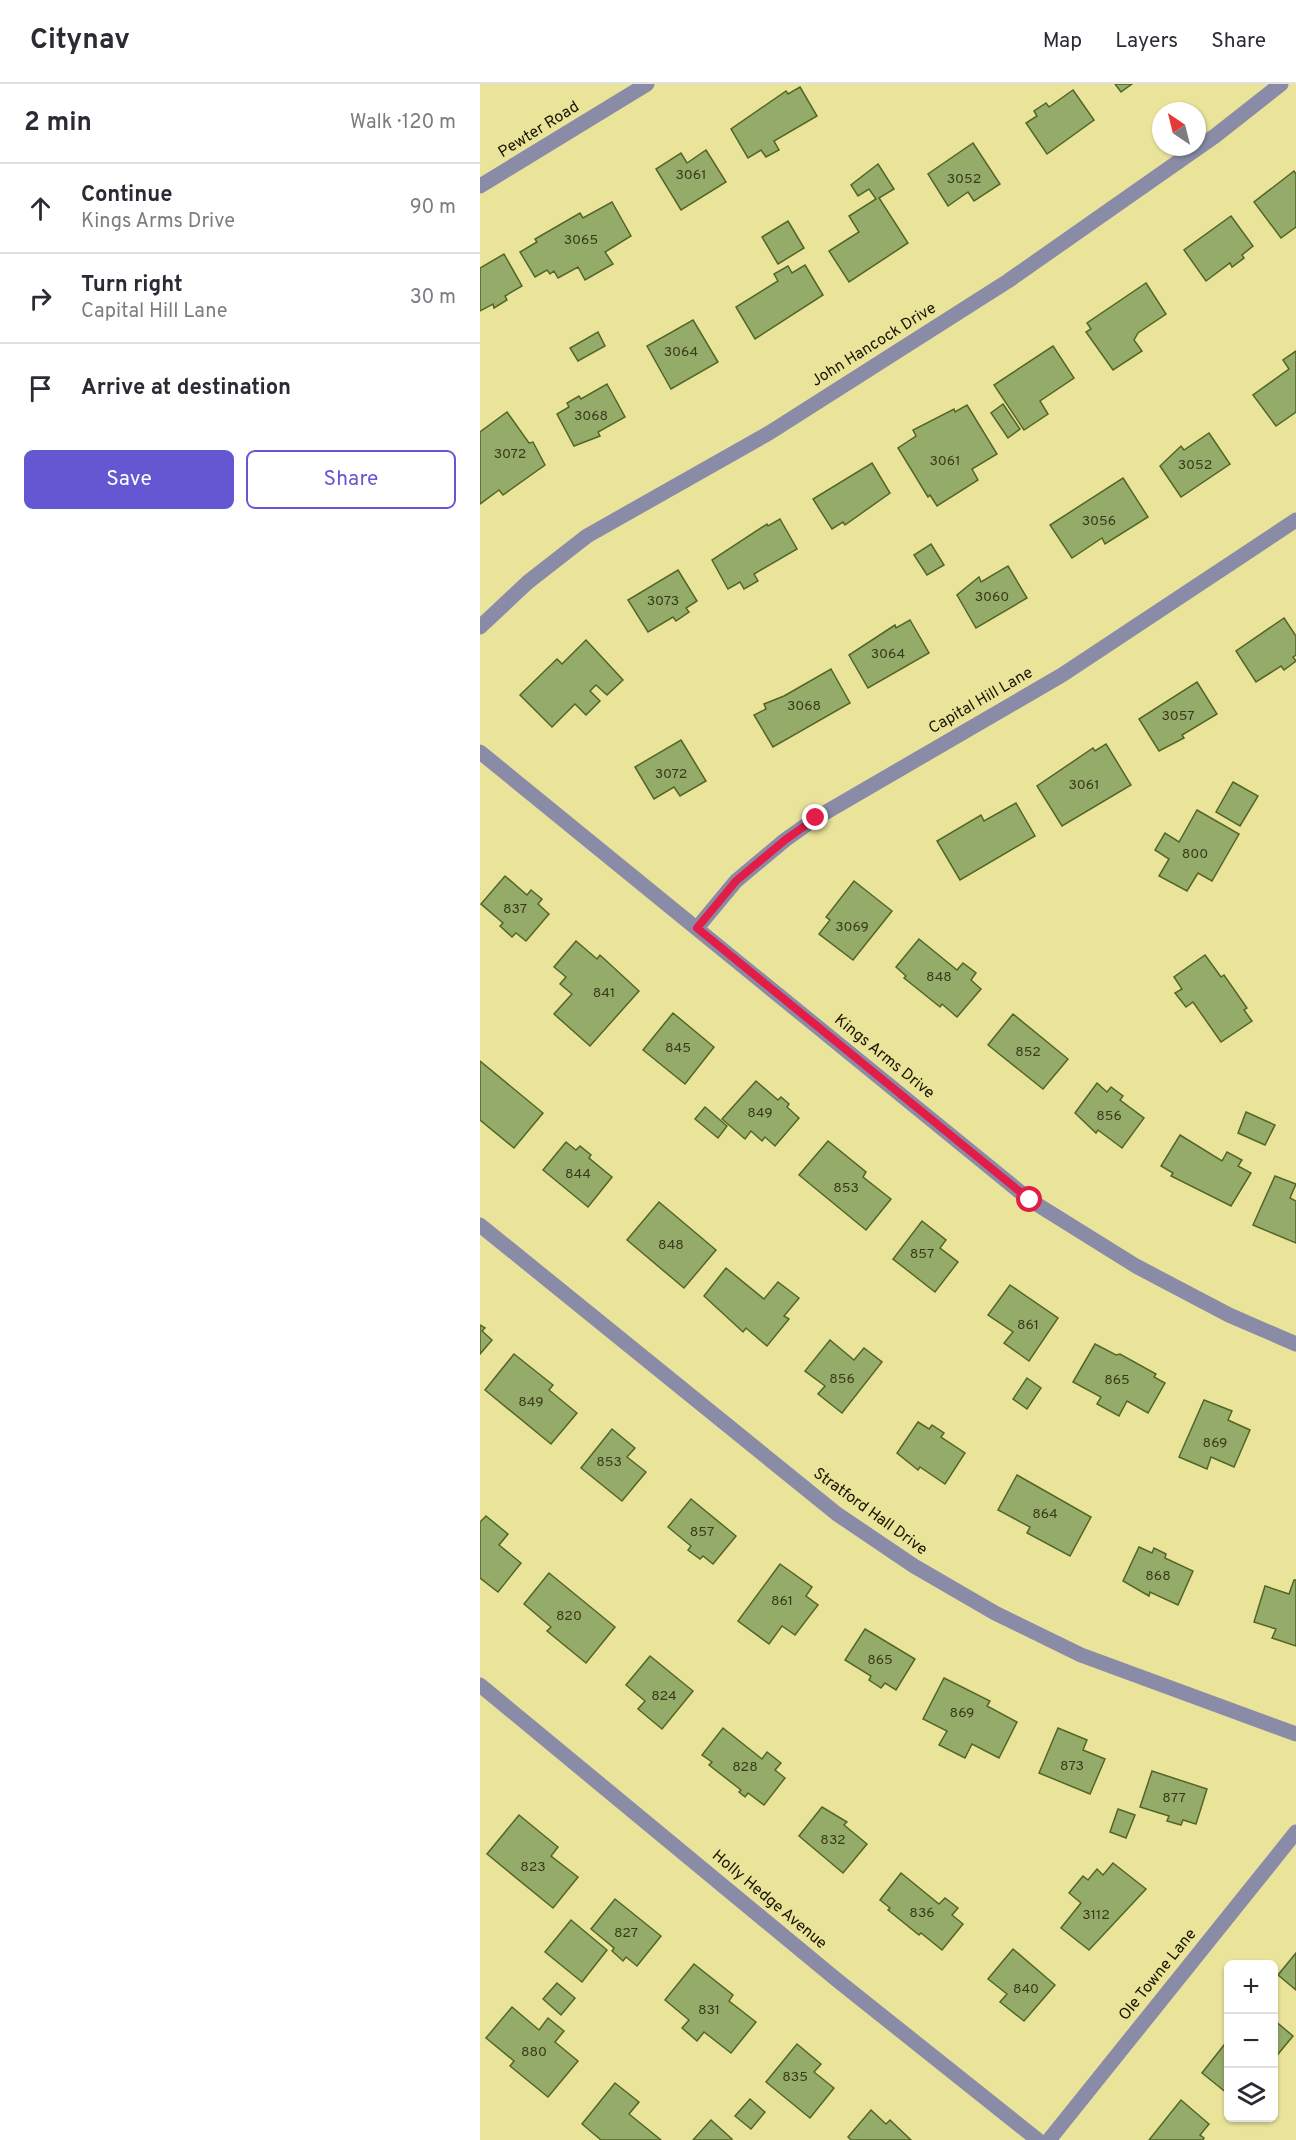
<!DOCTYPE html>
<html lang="en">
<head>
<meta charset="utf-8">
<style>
	:root { --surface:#fff; --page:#f7f7f7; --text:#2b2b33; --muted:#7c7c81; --line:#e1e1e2; --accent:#6557d1 }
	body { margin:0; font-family:Overpass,sans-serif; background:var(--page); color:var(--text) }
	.controls { position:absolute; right:18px; bottom:18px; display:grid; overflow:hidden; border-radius:9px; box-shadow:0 2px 4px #0004 }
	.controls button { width:54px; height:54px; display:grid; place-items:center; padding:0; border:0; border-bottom:2px solid var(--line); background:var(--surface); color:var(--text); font:30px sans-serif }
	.compass { position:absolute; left:672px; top:18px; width:54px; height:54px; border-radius:50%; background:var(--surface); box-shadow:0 2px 4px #0004; rotate:325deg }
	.stop { position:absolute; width:18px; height:18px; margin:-14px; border:4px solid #e11d48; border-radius:50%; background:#fff }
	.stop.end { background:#e11d48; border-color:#fff; box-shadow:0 2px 6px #0008 }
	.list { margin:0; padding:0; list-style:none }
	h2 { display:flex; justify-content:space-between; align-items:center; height:78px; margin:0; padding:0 24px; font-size:26px }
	h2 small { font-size:20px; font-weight:400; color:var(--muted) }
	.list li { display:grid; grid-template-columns:39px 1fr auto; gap:18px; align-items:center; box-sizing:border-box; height:90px; padding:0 24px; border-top:2px solid var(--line) }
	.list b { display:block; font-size:22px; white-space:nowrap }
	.list p { margin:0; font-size:20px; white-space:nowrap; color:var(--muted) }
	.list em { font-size:20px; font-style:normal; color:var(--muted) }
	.actions { display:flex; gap:12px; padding:18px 24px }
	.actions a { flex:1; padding:14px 0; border:2px solid var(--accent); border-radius:9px; text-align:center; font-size:21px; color:var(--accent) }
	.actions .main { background:var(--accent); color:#fff }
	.icon { flex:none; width:33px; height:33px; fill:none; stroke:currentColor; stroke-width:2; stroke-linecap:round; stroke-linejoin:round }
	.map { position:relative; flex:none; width:816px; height:2056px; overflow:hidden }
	header { display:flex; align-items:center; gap:36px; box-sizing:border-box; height:84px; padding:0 30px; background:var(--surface); border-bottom:2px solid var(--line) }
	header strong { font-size:28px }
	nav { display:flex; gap:33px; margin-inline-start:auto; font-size:21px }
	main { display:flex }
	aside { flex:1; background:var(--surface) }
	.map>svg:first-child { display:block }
	.building { fill:#95ab69; stroke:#536625; stroke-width:1.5 }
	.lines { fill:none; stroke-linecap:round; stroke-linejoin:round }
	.minor { stroke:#8a8ba7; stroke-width:15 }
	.route { stroke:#e11d48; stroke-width:8 }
	.labels { text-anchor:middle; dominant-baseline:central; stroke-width:4.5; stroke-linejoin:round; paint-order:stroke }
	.number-label { font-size:14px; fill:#383b1a }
	.street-label { font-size:16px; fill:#191600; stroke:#eae49b }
</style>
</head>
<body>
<header>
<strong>Citynav</strong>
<nav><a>Map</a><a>Layers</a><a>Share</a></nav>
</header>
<main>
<aside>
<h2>2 min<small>Walk · 120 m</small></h2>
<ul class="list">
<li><svg class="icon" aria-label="ahead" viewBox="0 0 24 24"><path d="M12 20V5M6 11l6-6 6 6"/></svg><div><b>Continue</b><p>Kings Arms Drive</p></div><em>90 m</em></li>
<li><svg class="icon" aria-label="right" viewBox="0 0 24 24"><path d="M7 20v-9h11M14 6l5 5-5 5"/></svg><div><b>Turn right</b><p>Capital Hill Lane</p></div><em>30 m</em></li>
<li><svg class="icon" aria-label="arrive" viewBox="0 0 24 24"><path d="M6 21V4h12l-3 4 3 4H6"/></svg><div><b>Arrive at destination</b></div></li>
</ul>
<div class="actions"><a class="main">Save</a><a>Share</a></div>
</aside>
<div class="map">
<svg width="816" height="2056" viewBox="0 0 816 2056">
	<rect width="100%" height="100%" fill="#eae49b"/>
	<!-- building -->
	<g class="building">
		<polygon points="635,0 652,0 641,8"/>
		<polygon points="320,3 337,32 294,57 299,66 286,73 281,66 268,74 251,45 306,7 308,10"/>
		<polygon points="593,6 614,36 567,70 546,39 557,32 554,27 566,19 569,23"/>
		<polygon points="493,59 520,100 494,117 488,108 468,122 448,90"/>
		<polygon points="226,66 246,98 201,126 176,85 201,69 207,79"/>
		<polygon points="398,80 414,105 399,114 428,159 369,198 349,167 379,148 369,132 396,115 389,105 378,112 371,101"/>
		<polygon points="814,87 816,90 816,143 801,154 774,118"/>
		<polygon points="132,118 151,152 125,168 133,180 105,196 98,183 78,194 74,187 70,190 67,186 55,193 40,168 57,158 55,155 100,129 103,134"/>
		<polygon points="751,132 773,162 762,171 764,174 752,183 750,179 726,197 704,166"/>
		<polygon points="308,137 324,164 298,180 282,153"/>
		<polygon points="24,170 42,202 25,212 27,216 14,224 13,220 0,227 0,184"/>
		<polygon points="325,181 343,211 275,255 256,223 298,197 294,190 308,182 312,189"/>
		<polygon points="666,199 686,230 658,249 654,256 662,267 633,286 606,248 611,245 607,239"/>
		<polygon points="213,236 238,278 191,305 167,262"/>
		<polygon points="118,248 125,262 98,277 90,264"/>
		<polygon points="573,262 594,294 560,317 568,330 544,346 514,301"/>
		<polygon points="816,267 816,328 796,342 773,311 809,285 803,276"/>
		<polygon points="127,300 145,333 118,348 120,352 94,362 77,330 89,323 87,319 99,312 101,315"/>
		<polygon points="523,320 540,345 528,354 511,329"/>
		<polygon points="487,321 517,370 492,385 498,396 457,422 450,411 448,413 418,364 436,352 433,346 474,325 475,328"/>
		<polygon points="27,328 49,359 53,358 65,381 23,411 19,406 0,420 0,348"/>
		<polygon points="729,349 750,380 701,413 680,382 701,362 704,366"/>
		<polygon points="392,379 410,409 365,441 363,438 352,445 333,415"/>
		<polygon points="643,394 668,433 625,460 622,454 592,474 570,441"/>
		<polygon points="300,435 317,465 274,490 278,497 264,505 260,498 248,505 232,476 287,440 288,442"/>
		<polygon points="451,460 464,481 447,491 434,471"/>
		<polygon points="528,482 547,514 496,544 477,511 499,493 501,498"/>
		<polygon points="198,486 217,517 206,524 209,528 196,537 193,533 168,548 148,516"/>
		<polygon points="804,534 816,552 816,571 813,573 816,577 804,586 801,582 776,598 756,567"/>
		<polygon points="430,536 449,569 388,604 369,571 415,541 416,544"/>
		<polygon points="106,556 143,596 127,611 116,601 110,607 120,617 106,631 95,620 72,643 40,611 77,575 82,580"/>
		<polygon points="351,585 370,619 293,663 274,631 286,625 284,620 304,612"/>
		<polygon points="717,598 737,630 702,651 704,654 679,667 659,635"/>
		<polygon points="201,656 226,697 200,712 194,703 174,715 155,683"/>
		<polygon points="626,660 651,701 582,742 557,702 613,664 615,667"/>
		<polygon points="753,698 778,712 760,742 736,728"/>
		<polygon points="536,719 555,752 480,796 457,757 501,731 504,737"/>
		<polygon points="717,726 759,750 732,797 718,789 707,807 679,792 689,775 675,766 685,749 699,758"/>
		<polygon points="25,792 47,811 51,806 62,815 58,820 69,830 46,857 36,849 32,853 20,842 23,839 1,820"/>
		<polygon points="374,797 412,827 373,876 339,850 350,836 346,833"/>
		<polygon points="439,855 477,886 483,879 496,889 491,896 501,905 477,933 462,920 460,923 424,894 426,892 416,883"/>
		<polygon points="96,857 117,875 120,871 159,907 110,962 74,930 92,910 80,900 86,893 74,883"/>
		<polygon points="725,871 741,893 744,891 767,924 764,926 772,937 741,958 713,918 706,923 695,909 702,905 694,893"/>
		<polygon points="193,929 234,963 205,1000 163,966"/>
		<polygon points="533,930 588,975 563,1005 508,961"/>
		<polygon points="0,977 63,1029 34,1064 0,1036"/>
		<polygon points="276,997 298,1016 301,1013 309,1020 307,1023 319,1034 295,1062 285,1053 282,1057 271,1047 265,1055 242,1035"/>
		<polygon points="617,999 627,1008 631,1003 643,1012 640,1016 664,1034 642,1064 618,1046 616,1049 595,1029"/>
		<polygon points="225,1023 247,1042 238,1054 215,1035"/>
		<polygon points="766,1028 795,1041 785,1061 758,1049"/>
		<polygon points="700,1051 742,1077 747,1068 762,1076 758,1082 771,1089 751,1122 691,1092 693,1089 681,1082"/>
		<polygon points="348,1057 386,1088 383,1093 411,1115 386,1146 319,1091"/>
		<polygon points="86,1058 96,1066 100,1062 111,1071 109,1074 132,1093 108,1123 63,1086"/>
		<polygon points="795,1092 816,1100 810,1114 816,1117 816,1159 773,1141"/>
		<polygon points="179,1118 236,1166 204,1204 147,1156"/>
		<polygon points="442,1137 466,1156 460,1164 478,1178 455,1208 413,1175"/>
		<polygon points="246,1184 284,1215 298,1198 319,1214 304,1232 309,1235 287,1262 266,1244 263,1248 224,1212"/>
		<polygon points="530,1201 578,1234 549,1277 524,1259 533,1248 508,1231"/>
		<polygon points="0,1241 5,1244 2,1247 12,1256 0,1270"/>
		<polygon points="350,1256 374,1276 384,1264 402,1278 362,1329 338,1310 345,1302 325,1287"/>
		<polygon points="615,1260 636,1271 640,1270 676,1290 674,1293 685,1299 668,1329 647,1317 639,1332 617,1320 621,1313 593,1298"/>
		<polygon points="34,1270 73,1301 69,1306 97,1329 71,1360 5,1306"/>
		<polygon points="547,1294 561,1304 547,1325 533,1315"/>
		<polygon points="724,1316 752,1327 748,1336 770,1346 754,1383 731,1373 727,1385 699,1373"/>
		<polygon points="438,1338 449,1345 452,1341 464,1349 461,1353 485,1369 465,1400 440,1383 438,1386 417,1369"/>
		<polygon points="132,1345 155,1364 147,1373 166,1388 142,1417 101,1384"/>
		<polygon points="537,1391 611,1433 590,1472 547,1449 550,1443 518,1426"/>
		<polygon points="211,1415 256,1452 233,1480 223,1472 220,1475 208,1466 211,1462 188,1443"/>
		<polygon points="6,1432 28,1450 19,1461 41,1479 18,1508 0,1494 0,1438"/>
		<polygon points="659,1463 672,1469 674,1464 686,1470 685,1474 713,1487 698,1521 670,1508 669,1512 643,1497"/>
		<polygon points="300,1480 332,1503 326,1512 338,1521 315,1551 302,1542 289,1560 258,1537"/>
		<polygon points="69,1489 135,1543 106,1579 67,1547 71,1543 44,1520"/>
		<polygon points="814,1496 816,1496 816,1562 792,1554 796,1545 774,1538 785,1502 809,1510"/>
		<polygon points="385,1545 435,1575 416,1606 405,1599 401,1604 389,1596 391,1592 365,1576"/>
		<polygon points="170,1572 213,1607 182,1645 158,1625 165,1617 146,1601"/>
		<polygon points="464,1594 510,1617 507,1622 537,1638 519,1674 492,1660 485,1674 459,1661 467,1647 443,1635"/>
		<polygon points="243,1644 282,1675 287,1668 301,1679 295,1686 305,1694 284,1721 268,1709 265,1713 259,1708 261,1706 229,1681 232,1678 222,1671"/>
		<polygon points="578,1644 607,1656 603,1666 625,1675 610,1710 559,1689"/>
		<polygon points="672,1687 727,1705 716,1740 703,1736 701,1741 687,1737 689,1732 660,1723"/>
		<polygon points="342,1723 367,1738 364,1741 387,1760 363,1789 319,1752"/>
		<polygon points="638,1725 655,1731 646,1754 630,1748"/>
		<polygon points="39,1731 78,1763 71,1772 98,1793 73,1824 7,1770"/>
		<polygon points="633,1779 666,1805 609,1866 581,1844 601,1819 589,1809 603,1792 608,1796 617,1785 623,1791"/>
		<polygon points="421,1789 459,1820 465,1814 478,1824 472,1831 483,1840 462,1866 441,1849 439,1851 408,1826 410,1824 400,1816"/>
		<polygon points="135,1815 181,1852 157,1882 146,1873 143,1877 132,1867 134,1864 111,1845"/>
		<polygon points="91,1836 127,1866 102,1898 65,1868"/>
		<polygon points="533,1865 575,1901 544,1937 520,1918 527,1910 508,1895"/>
		<polygon points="816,1869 816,1906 798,1891"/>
		<polygon points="214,1880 253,1911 249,1917 276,1938 251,1969 224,1948 217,1957 202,1944 209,1936 185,1916"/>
		<polygon points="77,1899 95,1914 81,1931 63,1915"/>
		<polygon points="32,1923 59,1946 68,1934 84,1947 75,1958 98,1977 68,2013 30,1982 34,1977 6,1954"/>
		<polygon points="794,1936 813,1952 794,1975"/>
		<polygon points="748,1956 748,2010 722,1989"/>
		<polygon points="317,1960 341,1980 334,1988 354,2004 330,2034 286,1998"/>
		<polygon points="135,1999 159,2018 149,2030 181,2056 121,2056 102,2040"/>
		<polygon points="270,2015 285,2028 271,2045 255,2032"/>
		<polygon points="701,2016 729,2040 720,2051 724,2054 723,2056 669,2056"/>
		<polygon points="391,2026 406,2040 410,2036 431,2056 371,2056 368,2053"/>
		<polygon points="231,2036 252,2055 251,2056 213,2056"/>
	</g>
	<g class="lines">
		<!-- minor -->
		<g class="minor">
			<polyline points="0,102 167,0"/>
			<polyline points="0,543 48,498 107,452 289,349 528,197 735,52 801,0"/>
			<polyline points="0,668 550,1116 656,1182 749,1231 816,1260"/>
			<polyline points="217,844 256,797 305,756 336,734 582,591 816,436"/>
			<polyline points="0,1141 357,1430 434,1482 515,1529 601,1571 816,1650"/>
			<polyline points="0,1601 357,1896 558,2056"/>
			<polyline points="569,2056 816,1748"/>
		</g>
	</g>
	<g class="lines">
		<!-- route -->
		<polyline class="route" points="336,734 305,756 256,797 217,844 550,1116"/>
	</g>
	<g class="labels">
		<!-- number labels -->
		<g class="number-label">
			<text x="211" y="91">3061</text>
			<text x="484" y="95">3052</text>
			<text x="101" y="156">3065</text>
			<text x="201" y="268">3064</text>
			<text x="111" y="332">3068</text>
			<text x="30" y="370">3072</text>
			<text x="465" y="377">3061</text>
			<text x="715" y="381">3052</text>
			<text x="619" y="437">3056</text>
			<text x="512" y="513">3060</text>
			<text x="183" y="517">3073</text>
			<text x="408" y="570">3064</text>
			<text x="324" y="622">3068</text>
			<text x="698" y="632">3057</text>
			<text x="191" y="690">3072</text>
			<text x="604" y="701">3061</text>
			<text x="715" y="770">800</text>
			<text x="35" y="825">837</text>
			<text x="372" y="843">3069</text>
			<text x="459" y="893">848</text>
			<text x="124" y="909">841</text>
			<text x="198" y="964">845</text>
			<text x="548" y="968">852</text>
			<text x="280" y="1029">849</text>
			<text x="629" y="1032">856</text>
			<text x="98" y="1090">844</text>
			<text x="366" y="1104">853</text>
			<text x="191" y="1161">848</text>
			<text x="442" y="1170">857</text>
			<text x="548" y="1241">861</text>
			<text x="362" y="1295">856</text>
			<text x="637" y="1296">865</text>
			<text x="51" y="1318">849</text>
			<text x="735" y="1359">869</text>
			<text x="129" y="1378">853</text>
			<text x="565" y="1430">864</text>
			<text x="222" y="1448">857</text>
			<text x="678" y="1492">868</text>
			<text x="302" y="1517">861</text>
			<text x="89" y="1532">820</text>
			<text x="400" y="1576">865</text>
			<text x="184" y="1612">824</text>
			<text x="482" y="1629">869</text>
			<text x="592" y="1682">873</text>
			<text x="265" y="1683">828</text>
			<text x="694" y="1714">877</text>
			<text x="353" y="1756">832</text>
			<text x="53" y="1783">823</text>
			<text x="442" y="1829">836</text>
			<text x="616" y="1831">3112</text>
			<text x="146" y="1849">827</text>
			<text x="546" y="1905">840</text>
			<text x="229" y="1926">831</text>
			<text x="54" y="1968">880</text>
			<text x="315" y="1993">835</text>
		</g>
		<!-- street labels -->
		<g class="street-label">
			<text transform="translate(59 46) rotate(-32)">Pewter Road</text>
			<text transform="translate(394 261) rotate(-32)">John Hancock Drive</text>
			<text transform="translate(501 617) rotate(-30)">Capital Hill Lane</text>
			<text transform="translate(404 973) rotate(39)">Kings Arms Drive</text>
			<text transform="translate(390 1428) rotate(36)">Stratford Hall Drive</text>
			<text transform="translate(289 1816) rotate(40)">Holly Hedge Avenue</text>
			<text transform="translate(678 1891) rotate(-51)">Ole Towne Lane</text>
		</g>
	</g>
</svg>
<div class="controls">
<button>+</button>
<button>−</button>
<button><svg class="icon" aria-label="layers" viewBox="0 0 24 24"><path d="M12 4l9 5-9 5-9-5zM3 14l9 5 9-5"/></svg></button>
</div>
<svg class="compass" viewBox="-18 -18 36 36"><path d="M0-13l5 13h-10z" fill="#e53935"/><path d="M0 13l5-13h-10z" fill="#7c7c81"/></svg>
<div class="stop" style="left:550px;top:1116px"></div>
<div class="stop end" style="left:336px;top:734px"></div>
</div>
</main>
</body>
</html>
